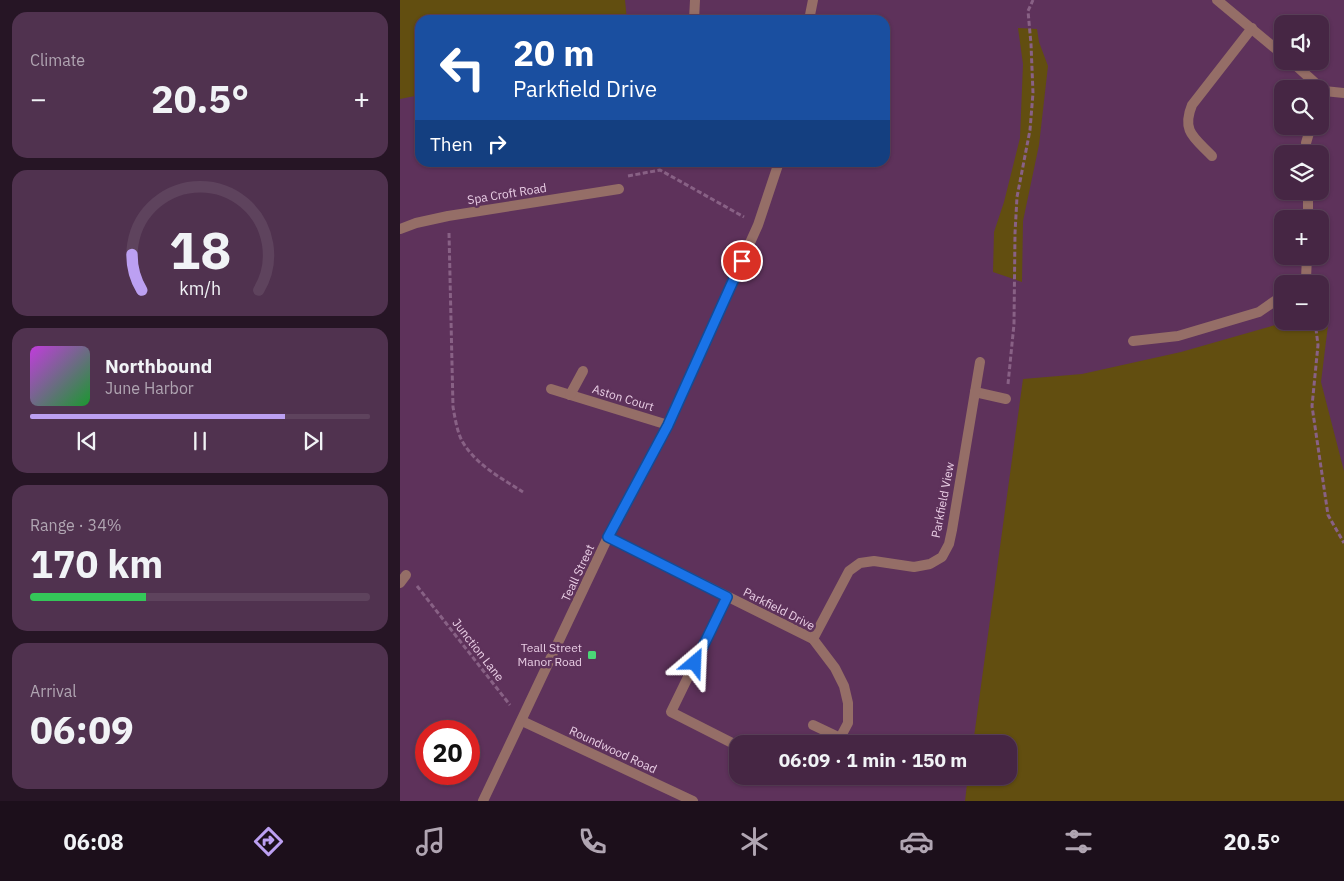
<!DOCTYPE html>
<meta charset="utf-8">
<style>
body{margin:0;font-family:"IBM Plex Sans",sans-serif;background:#50324f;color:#f1f3f6;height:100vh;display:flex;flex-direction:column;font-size:19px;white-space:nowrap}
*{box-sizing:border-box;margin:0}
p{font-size:16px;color:#b0a5b2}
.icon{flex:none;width:28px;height:28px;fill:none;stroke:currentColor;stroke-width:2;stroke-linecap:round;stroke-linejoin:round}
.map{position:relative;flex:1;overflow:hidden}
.sheet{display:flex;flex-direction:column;gap:12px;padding:12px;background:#261525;width:400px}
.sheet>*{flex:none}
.hud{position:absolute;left:15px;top:15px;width:475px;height:152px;border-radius:15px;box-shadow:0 1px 4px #0004,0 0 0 1px #5e435d;background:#1a4fa0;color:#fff;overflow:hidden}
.buttons{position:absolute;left:874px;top:15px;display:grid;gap:10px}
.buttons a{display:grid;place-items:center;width:55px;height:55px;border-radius:10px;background:#462644;box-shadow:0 1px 4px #0004,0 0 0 1px #5e435d;font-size:25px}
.speed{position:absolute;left:15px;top:720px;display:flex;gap:10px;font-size:25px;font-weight:700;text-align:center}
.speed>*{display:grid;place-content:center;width:65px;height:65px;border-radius:50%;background:#462644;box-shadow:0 1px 4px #0004,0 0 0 1px #5e435d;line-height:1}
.speed .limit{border:8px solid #d22;background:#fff;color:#111}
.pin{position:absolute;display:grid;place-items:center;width:42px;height:42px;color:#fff;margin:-21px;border:2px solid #fff;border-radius:50%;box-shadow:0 1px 5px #0007}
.me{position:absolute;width:55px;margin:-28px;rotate:26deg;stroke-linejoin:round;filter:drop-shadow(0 0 4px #0008)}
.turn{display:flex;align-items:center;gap:18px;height:105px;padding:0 15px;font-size:22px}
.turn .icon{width:65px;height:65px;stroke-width:2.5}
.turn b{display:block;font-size:35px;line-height:42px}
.then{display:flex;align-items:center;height:48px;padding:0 15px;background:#0003;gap:10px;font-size:19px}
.big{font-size:38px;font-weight:700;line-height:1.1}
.sheet .widget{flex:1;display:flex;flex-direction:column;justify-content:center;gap:8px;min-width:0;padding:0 18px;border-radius:15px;background:#50324f}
.sheet .dial{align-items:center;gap:0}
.dial svg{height:130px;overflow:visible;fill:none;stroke:#5e435d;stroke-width:7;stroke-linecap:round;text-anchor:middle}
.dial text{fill:#f1f3f6;stroke:none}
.song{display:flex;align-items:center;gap:15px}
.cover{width:60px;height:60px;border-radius:8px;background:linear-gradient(135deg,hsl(290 70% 55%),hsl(130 70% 35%))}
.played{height:5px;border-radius:2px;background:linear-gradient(90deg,#bca0f2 75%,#5e435d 75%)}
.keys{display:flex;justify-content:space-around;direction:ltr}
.heat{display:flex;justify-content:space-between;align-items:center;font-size:28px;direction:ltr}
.charge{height:8px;border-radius:4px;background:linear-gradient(90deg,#34c759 34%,#5e435d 0)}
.trip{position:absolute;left:329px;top:735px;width:288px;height:50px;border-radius:15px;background:#462644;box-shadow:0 1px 4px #0004,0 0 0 1px #5e435d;font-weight:700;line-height:50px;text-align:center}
.menu{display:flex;height:80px;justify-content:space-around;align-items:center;background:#1c0f1b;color:#b0a5b2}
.menu .icon{width:35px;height:35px}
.menu .on{color:#bca0f2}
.menu b{font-size:22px;color:#f1f3f6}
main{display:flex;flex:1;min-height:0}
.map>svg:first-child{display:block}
.green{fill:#624e10}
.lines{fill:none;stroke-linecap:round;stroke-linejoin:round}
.path{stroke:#886185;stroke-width:3;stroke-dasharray:5 2.5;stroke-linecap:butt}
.service{stroke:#956e67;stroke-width:10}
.minor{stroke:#956e67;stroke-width:10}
.tertiary{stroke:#956e67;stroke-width:10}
.route-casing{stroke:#114b97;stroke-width:12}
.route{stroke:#1a73e8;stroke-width:9}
.poi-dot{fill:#4bd677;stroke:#5e325b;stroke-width:2}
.labels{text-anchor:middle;stroke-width:5;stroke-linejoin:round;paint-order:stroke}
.street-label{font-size:12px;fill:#e9cee5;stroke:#5e325b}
.poi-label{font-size:12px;fill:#e9cee5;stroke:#5e325b;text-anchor:end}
</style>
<main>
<section class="sheet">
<div class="widget"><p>Climate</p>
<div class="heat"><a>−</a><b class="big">20.5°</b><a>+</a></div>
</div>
<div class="widget dial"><svg viewBox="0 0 100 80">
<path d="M14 69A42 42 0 1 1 86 69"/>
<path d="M14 69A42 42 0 0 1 8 47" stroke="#bca0f2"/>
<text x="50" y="56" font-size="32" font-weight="700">18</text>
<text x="50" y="72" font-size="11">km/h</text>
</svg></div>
<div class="widget">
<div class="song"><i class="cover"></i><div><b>Northbound</b><p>June Harbor</p></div></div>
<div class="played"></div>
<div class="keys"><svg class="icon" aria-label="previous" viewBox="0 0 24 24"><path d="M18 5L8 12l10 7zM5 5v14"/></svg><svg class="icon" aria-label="pause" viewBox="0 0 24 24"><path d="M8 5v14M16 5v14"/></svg><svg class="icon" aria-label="next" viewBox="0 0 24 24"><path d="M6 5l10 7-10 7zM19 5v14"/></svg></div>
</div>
<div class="widget"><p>Range · 34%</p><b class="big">170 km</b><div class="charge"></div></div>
<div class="widget"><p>Arrival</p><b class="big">06:09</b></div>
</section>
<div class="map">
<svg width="944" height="801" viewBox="0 0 944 801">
<rect width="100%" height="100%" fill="#5e325b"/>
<g class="green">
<polygon points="0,0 225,0 227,20 20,20 20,95 0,99"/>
<polygon points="618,28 637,29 639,42 648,66 639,145 623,221 622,282 593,272 594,232 604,202 620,138 623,64"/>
<polygon points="930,309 921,382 944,471 944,801 565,801 568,776 608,776 608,744 573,744 623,379 682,374 781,352 889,321 920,321 920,312"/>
</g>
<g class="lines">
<g class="path">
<polyline points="228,176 260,170 344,217"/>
<path d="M49,233L53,407C55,418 57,431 62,441C76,465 101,478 123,492"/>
<polyline points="915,321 918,345 912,406 928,515 944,543"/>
<polyline points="608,384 614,324 615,233 617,197 630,130 633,93 631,44 628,11 633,0"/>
<polyline points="17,586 110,705"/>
</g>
<g class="service">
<polyline points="294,20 295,0"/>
<polyline points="733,341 778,336 859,312 882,296"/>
<polyline points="327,597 271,712 338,746"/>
</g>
<g class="minor">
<polyline points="817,0 882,54"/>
<polyline points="891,61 924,91 944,93"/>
<polyline points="907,154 906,143 911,126"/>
<path d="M812,156C795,138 781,132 792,105L852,28"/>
<polyline points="908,219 908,191"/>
<polyline points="0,229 16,223 48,216 219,189"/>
<polyline points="907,256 906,279 908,284"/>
<polyline points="151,389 268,425"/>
<polyline points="575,392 606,399"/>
<polyline points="170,395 183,371"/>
<polyline points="208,537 413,639 435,668 444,686 448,703 448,723 440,738"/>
<polyline points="0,583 6,575"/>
<polyline points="413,639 449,571 460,563 474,561 514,567 530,564 542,557 549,544 552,530 580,362"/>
<polyline points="122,721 293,801"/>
<polyline points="413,725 453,744"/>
</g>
<g class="tertiary">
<polyline points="409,20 413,0"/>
<polyline points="83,801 208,537 268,425 358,225 379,162"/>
</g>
</g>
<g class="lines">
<defs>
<polyline id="route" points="295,663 327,597 208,537 268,425 342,261"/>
</defs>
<use href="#route" class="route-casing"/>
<use href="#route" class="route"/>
</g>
<rect class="poi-dot" x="187" y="650" width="10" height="10" rx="2.5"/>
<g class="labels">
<g class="street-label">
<text transform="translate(107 194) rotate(-9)" y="4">Spa Croft Road</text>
<text transform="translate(223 398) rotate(17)" y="4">Aston Court</text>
<text transform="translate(543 500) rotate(-79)" y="4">Parkfield View</text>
<text transform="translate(178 573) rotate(-65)" y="4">Teall Street</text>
<text transform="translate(379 609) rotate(27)" y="4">Parkfield Drive</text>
<text transform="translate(78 650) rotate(52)" y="4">Junction Lane</text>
<text transform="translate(213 750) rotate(25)" y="4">Roundwood Road</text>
</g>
<g class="poi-label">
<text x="182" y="652">Teall Street<tspan x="182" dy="14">Manor Road</tspan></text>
</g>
</g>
</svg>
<div class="buttons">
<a><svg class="icon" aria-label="sound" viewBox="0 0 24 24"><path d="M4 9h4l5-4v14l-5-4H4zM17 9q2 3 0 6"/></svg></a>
<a><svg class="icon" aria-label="search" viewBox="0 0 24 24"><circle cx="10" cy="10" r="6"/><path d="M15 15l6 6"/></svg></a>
<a><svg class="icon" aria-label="layers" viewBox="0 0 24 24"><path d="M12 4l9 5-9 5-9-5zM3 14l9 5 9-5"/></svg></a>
<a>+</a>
<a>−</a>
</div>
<div class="speed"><div class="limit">20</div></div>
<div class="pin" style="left:342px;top:261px;background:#d93025"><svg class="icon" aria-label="arrive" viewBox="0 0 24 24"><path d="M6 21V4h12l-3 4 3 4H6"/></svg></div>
<svg class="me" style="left:295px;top:663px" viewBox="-20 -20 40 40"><path d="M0-17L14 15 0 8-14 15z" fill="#1a73e8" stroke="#fff" stroke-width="4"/></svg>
<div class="trip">06:09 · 1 min · 150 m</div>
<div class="hud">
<div class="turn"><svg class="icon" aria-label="left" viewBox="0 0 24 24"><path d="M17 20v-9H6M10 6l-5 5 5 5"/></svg><div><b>20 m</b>Parkfield Drive</div></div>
<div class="then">Then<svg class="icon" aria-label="right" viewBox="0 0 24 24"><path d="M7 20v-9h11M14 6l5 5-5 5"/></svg></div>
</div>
</div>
</main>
<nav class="menu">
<b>06:08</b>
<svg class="icon on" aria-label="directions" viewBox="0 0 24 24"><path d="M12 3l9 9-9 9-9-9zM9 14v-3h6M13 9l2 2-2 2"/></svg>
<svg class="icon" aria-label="music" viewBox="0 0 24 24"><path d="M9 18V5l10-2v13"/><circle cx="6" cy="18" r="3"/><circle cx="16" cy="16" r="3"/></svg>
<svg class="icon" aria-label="phone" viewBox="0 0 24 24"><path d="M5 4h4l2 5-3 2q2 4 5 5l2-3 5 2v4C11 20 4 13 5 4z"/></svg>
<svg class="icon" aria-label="climate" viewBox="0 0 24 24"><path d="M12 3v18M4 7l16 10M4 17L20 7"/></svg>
<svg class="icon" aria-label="car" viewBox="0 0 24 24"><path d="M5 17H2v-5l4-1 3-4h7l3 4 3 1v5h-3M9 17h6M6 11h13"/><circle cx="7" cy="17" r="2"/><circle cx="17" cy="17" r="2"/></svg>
<svg class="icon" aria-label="filters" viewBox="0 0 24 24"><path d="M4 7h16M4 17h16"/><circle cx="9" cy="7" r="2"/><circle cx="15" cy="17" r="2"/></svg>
<b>20.5°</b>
</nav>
